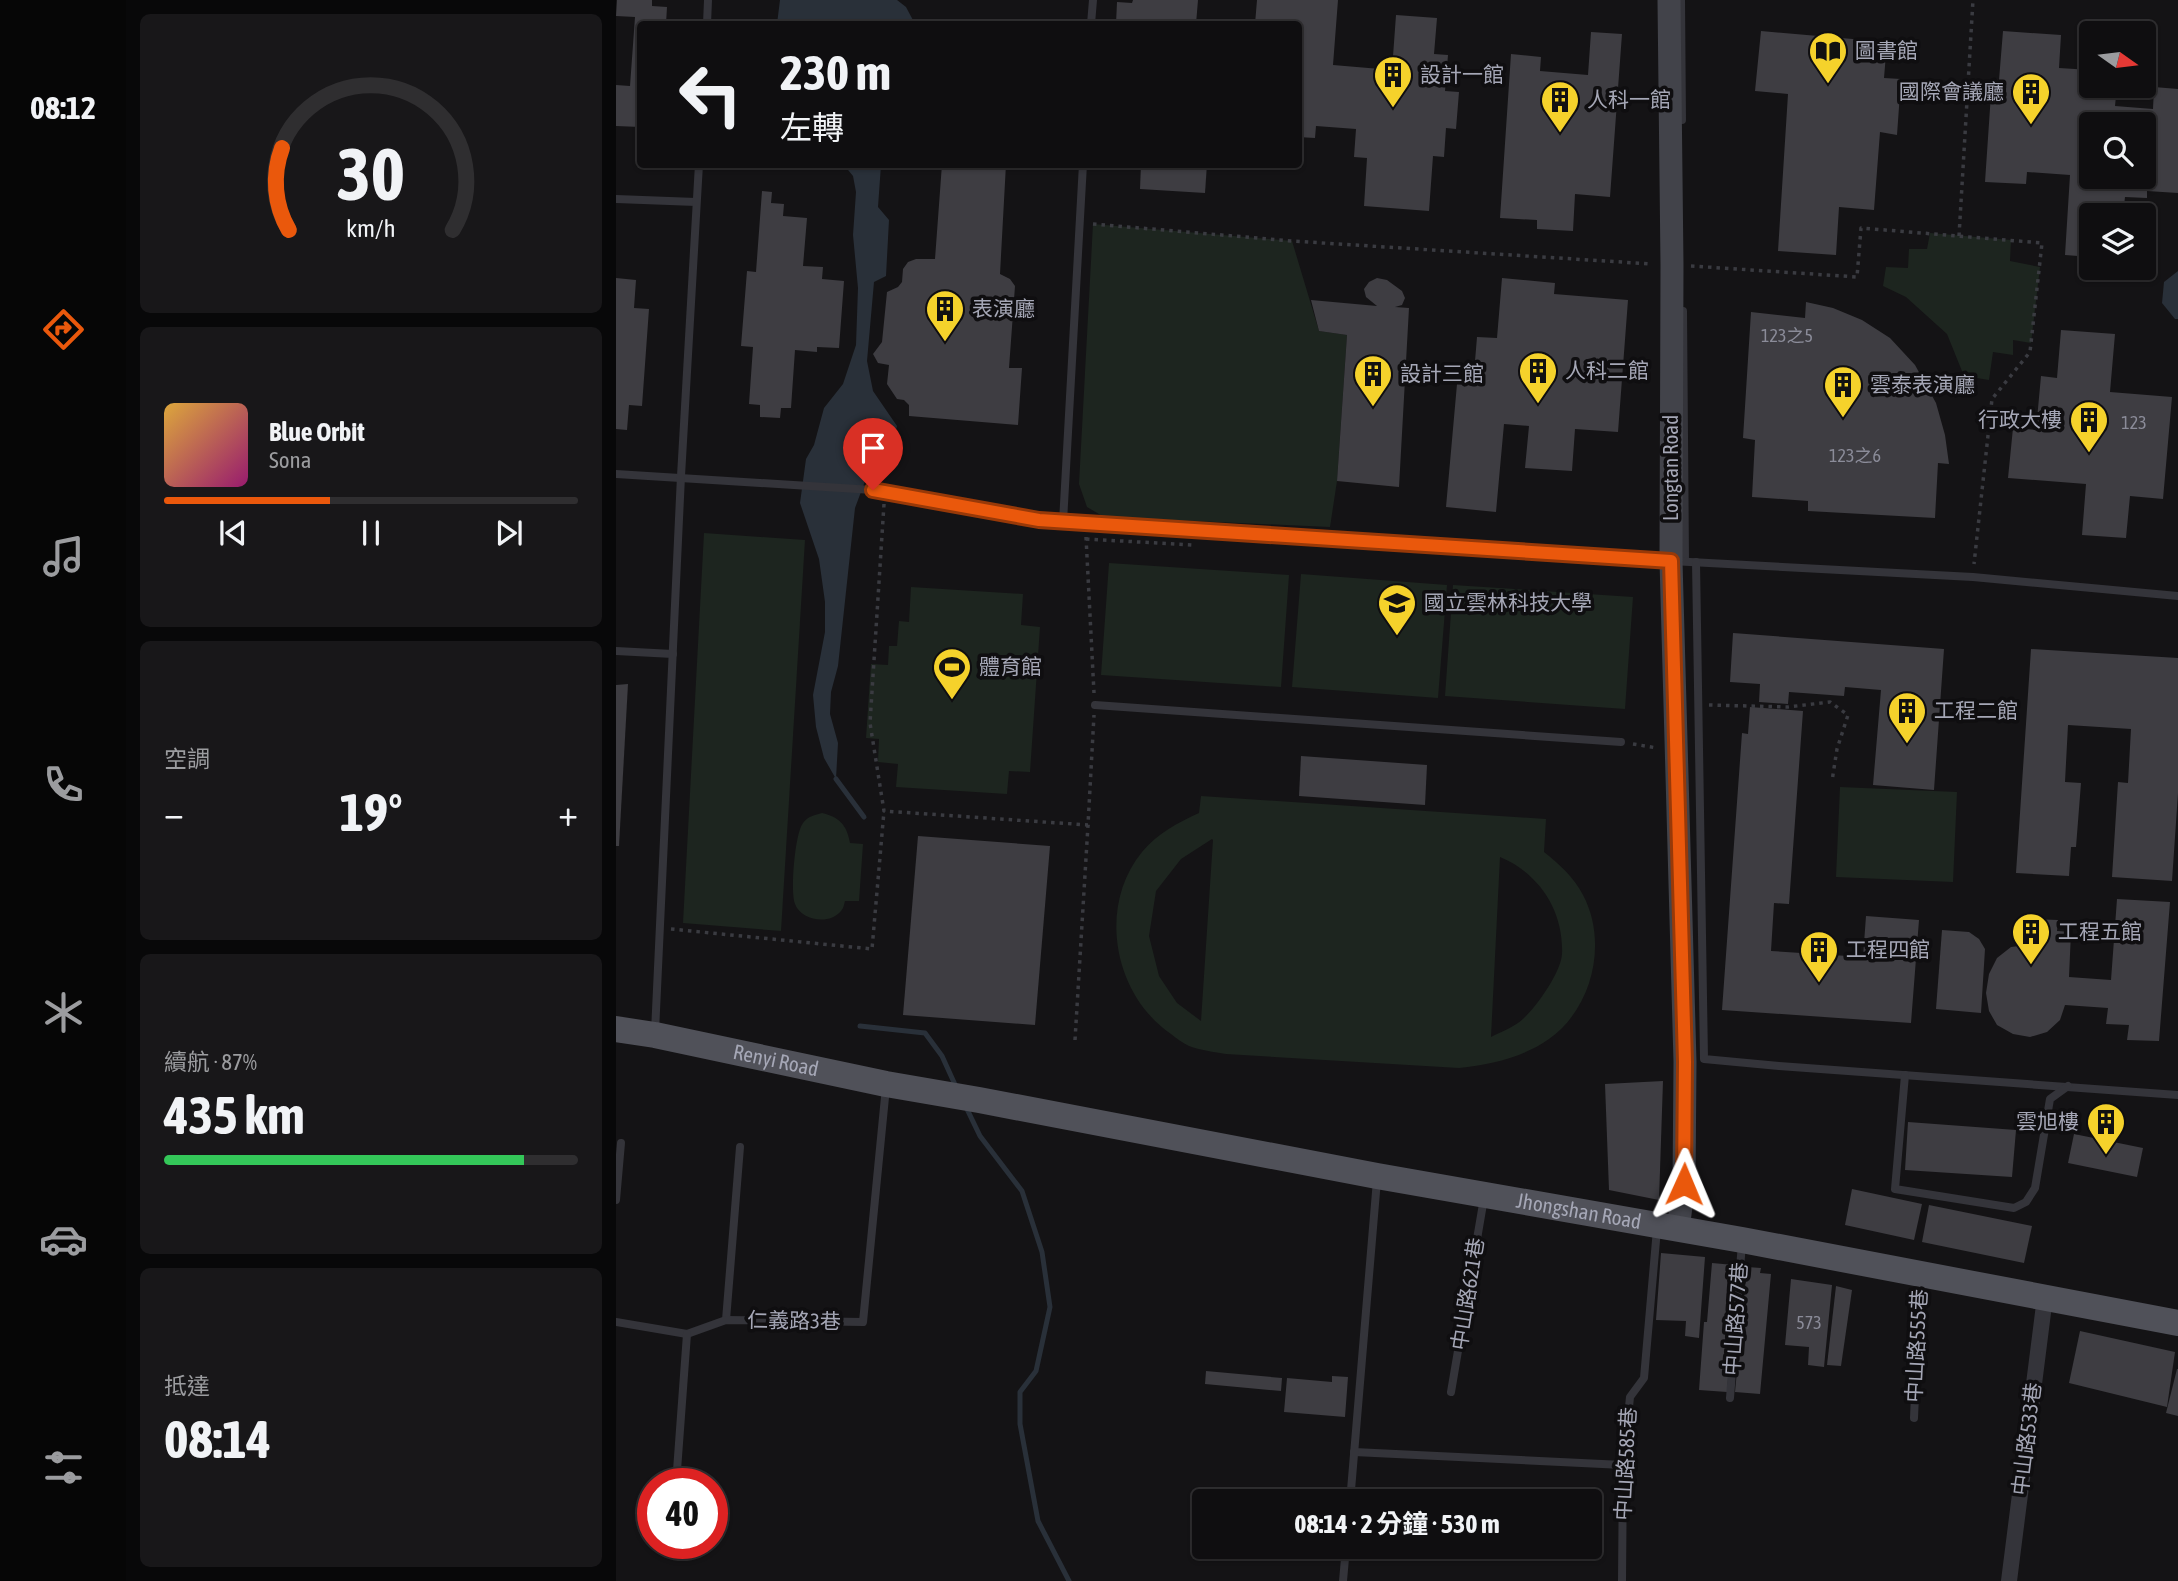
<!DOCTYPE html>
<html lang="zh-TW">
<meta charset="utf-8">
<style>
body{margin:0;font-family:"Asap Condensed","Noto Sans TC",sans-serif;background:#181719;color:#f1f3f6;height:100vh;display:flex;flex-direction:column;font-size:26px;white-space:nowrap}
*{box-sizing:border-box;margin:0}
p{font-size:23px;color:#9b9c9f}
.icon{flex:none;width:38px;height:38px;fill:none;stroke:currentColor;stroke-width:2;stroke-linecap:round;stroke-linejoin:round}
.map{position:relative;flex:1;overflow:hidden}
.side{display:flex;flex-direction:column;gap:14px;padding:14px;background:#080809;width:490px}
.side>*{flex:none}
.guide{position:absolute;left:21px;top:21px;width:665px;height:147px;border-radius:7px;box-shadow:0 2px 5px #0004,0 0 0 2px #2f2e30;background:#0f0e10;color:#f1f3f6;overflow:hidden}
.needle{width:46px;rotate:104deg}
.buttons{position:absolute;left:1463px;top:21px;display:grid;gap:14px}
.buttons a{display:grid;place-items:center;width:77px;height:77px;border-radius:7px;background:#0f0e10;box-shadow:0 2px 5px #0004,0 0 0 2px #2f2e30;font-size:35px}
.speed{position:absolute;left:21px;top:1468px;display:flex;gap:14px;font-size:35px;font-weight:700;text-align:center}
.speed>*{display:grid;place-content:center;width:91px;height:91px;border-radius:50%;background:#0f0e10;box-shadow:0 2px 5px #0004,0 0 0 2px #2f2e30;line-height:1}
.speed .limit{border:10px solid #d22;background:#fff;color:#111}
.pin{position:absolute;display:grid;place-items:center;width:60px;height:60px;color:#fff;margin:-72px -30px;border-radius:50% 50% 50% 0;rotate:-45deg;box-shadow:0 0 7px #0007}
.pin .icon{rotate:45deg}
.me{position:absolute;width:77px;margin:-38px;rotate:1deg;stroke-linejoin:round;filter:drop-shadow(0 0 5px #0008)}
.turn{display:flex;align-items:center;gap:24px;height:147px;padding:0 28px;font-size:32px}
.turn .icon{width:91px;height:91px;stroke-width:2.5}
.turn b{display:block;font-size:49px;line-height:60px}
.big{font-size:52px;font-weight:700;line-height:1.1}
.side .tile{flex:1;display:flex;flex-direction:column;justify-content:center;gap:10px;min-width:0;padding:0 24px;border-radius:10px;background:#181719}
.side .dial{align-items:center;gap:0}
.dial svg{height:182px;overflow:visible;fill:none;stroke:#2f2e30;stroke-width:7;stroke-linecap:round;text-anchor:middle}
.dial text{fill:#f1f3f6;stroke:none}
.song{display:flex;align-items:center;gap:21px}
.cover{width:84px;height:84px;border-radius:10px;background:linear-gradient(135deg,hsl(40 70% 55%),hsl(320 70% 35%))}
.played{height:7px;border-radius:4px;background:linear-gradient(90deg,#ea580c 40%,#2f2e30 40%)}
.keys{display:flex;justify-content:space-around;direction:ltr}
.heat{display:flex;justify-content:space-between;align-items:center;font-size:38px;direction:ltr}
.charge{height:10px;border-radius:5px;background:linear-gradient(90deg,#34c759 87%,#2f2e30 0)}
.trip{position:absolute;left:576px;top:1489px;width:410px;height:70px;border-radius:7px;background:#0f0e10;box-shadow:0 2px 5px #0004,0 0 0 2px #2f2e30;font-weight:700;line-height:70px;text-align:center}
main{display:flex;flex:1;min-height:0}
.tab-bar{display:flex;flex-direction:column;width:126px;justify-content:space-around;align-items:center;background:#060606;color:#9b9c9f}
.tab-bar .icon{width:49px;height:49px}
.tab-bar .on{color:#ea580c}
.tab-bar b{font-size:32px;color:#f1f3f6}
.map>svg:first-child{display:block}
.green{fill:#1d251f;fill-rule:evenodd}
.water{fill:#293039}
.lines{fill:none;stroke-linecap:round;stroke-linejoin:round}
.stream{stroke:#293039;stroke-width:5}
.building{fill:#3e3d42;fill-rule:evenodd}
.path{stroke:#3a3b41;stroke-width:3.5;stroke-dasharray:3.5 5;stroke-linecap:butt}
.lane{stroke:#34343a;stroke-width:8}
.street{stroke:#34343a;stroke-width:16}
.secondary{stroke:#42434a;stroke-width:23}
.primary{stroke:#505159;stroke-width:26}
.route-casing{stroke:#983908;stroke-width:18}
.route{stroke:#ea580c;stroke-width:12}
.labels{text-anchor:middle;stroke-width:7;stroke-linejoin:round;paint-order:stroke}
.number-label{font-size:18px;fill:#8b8c99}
.poi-label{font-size:21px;fill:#a5a7b6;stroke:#0f0e10;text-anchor:start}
.street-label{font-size:21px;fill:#a5a7b6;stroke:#0f0e10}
</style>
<main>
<nav class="tab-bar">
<b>08:12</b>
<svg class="icon on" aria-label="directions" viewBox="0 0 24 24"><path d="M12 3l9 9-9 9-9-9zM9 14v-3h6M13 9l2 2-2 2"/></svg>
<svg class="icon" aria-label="music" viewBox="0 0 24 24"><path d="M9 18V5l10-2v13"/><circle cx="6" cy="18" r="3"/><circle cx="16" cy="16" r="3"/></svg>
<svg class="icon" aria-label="phone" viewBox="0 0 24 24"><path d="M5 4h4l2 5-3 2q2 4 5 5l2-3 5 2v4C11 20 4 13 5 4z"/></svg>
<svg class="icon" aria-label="climate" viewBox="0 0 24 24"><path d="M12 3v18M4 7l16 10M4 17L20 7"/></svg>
<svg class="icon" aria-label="car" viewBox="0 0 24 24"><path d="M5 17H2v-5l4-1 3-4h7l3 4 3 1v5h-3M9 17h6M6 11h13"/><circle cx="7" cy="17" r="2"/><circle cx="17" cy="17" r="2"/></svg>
<svg class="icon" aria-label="filters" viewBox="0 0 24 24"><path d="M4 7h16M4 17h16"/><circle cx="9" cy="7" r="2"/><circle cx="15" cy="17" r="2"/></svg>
</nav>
<section class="side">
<div class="tile dial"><svg viewBox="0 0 100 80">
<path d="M14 69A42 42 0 1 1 86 69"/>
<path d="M14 69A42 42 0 0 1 11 33" stroke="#ea580c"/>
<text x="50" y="56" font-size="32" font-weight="700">30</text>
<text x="50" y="72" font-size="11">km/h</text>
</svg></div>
<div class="tile">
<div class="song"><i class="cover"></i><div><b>Blue Orbit</b><p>Sona</p></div></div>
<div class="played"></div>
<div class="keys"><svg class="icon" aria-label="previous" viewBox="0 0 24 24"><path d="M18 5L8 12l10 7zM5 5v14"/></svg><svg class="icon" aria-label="pause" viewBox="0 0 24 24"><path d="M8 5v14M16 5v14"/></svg><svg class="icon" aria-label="next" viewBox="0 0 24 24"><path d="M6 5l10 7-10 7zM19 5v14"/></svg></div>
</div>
<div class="tile"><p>空調</p>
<div class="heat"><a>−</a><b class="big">19°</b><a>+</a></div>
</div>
<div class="tile"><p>續航 · 87%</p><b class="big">435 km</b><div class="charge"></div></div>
<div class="tile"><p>抵達</p><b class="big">08:14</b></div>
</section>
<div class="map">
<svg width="1562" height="1581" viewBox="0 0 1562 1581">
<rect width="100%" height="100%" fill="#141315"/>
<g class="green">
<polygon points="477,224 676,241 703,331 731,335 721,481 714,527 488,517 471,507 463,484"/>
<polygon points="1314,233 1395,240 1394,261 1424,267 1415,343 1397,340 1397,355 1377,352 1373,380 1348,376 1331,334 1290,297 1267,286 1270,267 1292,268 1293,249 1311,249"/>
<polygon points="88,533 189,540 165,931 67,923"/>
<polygon points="493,563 673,575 665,687 485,675"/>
<polygon points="685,574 831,585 822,698 676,687"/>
<polygon points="837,585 1017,597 1009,709 829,696"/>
<polygon points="295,587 407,594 405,625 424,627 414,772 393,771 391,794 280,787 282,764 262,762 263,739 250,738 255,664 272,665 273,646 281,646 283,621 293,622"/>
<polygon points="1224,787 1341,792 1337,882 1220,877"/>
<path d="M585,796L930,819L928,852C943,864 958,877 967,895C992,942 977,1008 933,1039C906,1058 875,1064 843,1068L610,1054C598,1052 584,1050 573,1046C567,1043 560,1038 555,1034C498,995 481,907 526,852C542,833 561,823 583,813ZM596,839L597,840L585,1021L561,1003L543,976L533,936L540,891L565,859ZM884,857C923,873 948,911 946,954C945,972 921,1006 908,1018C900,1026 885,1032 875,1037Z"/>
<path d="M206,813C223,817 231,825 234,843L247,844L243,901H229C228,904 228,908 225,911C213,926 185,920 179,904C174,891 179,833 187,823C192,816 199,815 206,813Z"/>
</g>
<g class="water">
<polygon points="164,0 281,0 290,7 299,24 161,24"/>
<polygon points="228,165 265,165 262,207 273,220 270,276 258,282 251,361 257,391 281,426 277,444 255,465 239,508 222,666 215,692 214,714 222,743 220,779 208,758 200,727 197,695 209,632 209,602 203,559 184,503 190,459 198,445 208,408 227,384 240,345 242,288 237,235 240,192 237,176"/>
<polygon points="1562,271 1562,319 1559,319 1546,303 1548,282"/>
</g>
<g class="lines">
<g class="stream">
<polyline points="220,779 248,817"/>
<polyline points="244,1026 309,1033 326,1056 341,1089"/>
<polyline points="350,1107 364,1136 406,1191 426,1252 434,1307 420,1371 404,1392 404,1424 422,1521 453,1581"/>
</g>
</g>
<g class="building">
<polygon points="1,0 36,0 36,6 51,7 50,24 24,24 24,127 0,126 0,85 14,86 19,17 0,16"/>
<polygon points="517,0 582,0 580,24 500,24 501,2 516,3"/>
<polygon points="641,0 722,0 717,65 776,70 780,15 821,18 818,54 832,55 829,91 843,92 840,129 830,128 828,157 817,156 813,211 748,206 751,158 738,157 740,129 700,126 699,138 682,137 682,24 639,24"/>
<polygon points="1145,31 1271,42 1268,78 1285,79 1281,135 1264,132 1258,210 1223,207 1220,255 1162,251 1172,94 1139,91"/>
<path d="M1387,31L1445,35L1443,68L1475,70V86H1501L1499,106L1537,109L1538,87L1562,89V193L1531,191V198L1509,197L1507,215H1475V257L1449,255L1454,175L1411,172L1410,184L1369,182L1376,79L1383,80ZM1475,124H1528V177H1475Z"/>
<polygon points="975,32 1006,34 994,197 959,194 957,231 921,229 921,220 884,218 895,54 925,57 924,71 972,75"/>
<polygon points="326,164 390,164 384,274 394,279 399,286 393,368 406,368 402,425 293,416 293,405 288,400 281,399 271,384 273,365 262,363 257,354 266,342 271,292 282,287 286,282 287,269 292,262 300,259 319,259"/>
<polygon points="525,164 591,164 589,193 524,189"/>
<polygon points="146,191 156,192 155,203 168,204 167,216 191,218 187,266 207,267 206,279 228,281 223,348 201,347 201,352 179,350 175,408 165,408 164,418 144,417 144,405 133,404 137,347 125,346 131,271 140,272"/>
<polygon points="0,278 20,280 18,308 33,309 26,406 13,405 11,430 0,429"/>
<polygon points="761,278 771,280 786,291 789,298 786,305 779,307 793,308 783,487 721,481 731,335 703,331 695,300 761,306 750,297 748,289 753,282"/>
<polygon points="886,278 939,283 938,294 1012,300 1002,432 959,429 956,471 909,468 913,426 888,424 880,512 830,507 841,384 857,385 861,337 881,338"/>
<polygon points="1190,302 1217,308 1246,320 1274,338 1299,365 1320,403 1329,435 1333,464 1322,463 1319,518 1192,511 1192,501 1136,497 1139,440 1127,438 1135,312 1189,318"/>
<polygon points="1445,330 1499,334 1494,392 1556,397 1547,499 1514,496 1510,538 1466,535 1470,484 1392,478 1397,428 1420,430 1425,376 1441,378"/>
<polygon points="1117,633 1328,649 1318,790 1257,785 1265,690 1229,687 1228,696 1173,692 1172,704 1143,702 1144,684 1114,682"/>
<polygon points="1415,649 1562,658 1562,793 1556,881 1496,877 1502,782 1512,783 1515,729 1452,725 1449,782 1465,783 1460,847 1455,847 1453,876 1400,873"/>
<polygon points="12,684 3,846 0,846 0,685"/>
<polygon points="1134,707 1187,711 1173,904 1158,903 1155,951 1247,957 1250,916 1303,920 1295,1023 1106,1010 1126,733 1132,734"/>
<polygon points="685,756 811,765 809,805 683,796"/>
<polygon points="302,836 434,846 419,1025 287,1015"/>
<polygon points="1501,899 1554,902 1543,1041 1511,1040 1513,1025 1490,1024 1492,1008 1449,1005 1444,1020 1431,1032 1414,1037 1397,1034 1381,1025 1373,1011 1370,993 1373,974 1381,958 1395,947 1411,945 1413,919 1442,920 1441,931 1455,932 1453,977 1495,980"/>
<polygon points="1326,930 1353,932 1363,939 1369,949 1365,1013 1320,1009"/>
<polygon points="1047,1081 1043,1200 993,1190 989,1084"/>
<polygon points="1292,1122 1400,1130 1396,1177 1289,1170"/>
<polygon points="1458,1134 1527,1148 1521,1177 1452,1163"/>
<polygon points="1236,1189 1306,1204 1298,1240 1229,1225"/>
<polygon points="1313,1205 1416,1226 1408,1263 1306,1242"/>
<polygon points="1045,1253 1089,1257 1083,1338 1069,1336 1070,1321 1040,1320"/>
<polygon points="1096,1263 1118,1265 1115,1304 1118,1305 1111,1392 1083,1390 1088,1322 1091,1322"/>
<polygon points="1131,1267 1145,1268 1144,1273 1155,1274 1144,1394 1119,1392"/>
<polygon points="1175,1279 1216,1285 1208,1367 1192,1365 1193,1347 1169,1345"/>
<polygon points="1220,1286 1236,1290 1225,1366 1211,1365"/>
<polygon points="1464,1331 1559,1352 1551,1407 1453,1383"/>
<polygon points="1561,1369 1562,1369 1562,1416 1550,1413"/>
<polygon points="590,1371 666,1378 665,1391 589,1384"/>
<polygon points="716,1376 732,1377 729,1417 668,1412 671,1378 716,1382"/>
</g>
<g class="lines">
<g class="path">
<polyline points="477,224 676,241 1036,264"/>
<polyline points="1343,236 1357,0"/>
<polyline points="1075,266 1241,277 1245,228 1426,243 1414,352 1376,399 1358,564"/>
<polyline points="268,504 254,723 268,811 472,825 478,715"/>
<polyline points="470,537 478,693"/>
<polyline points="470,539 576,545"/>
<polyline points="1093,705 1172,707 1214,702 1232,715 1221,749 1216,781"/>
<polyline points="1017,744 1041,748"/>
<polyline points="55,929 256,949 268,811"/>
<polyline points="459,1040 472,825"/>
</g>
<g class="lane">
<polyline points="1065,0 1066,120"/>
<polyline points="91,24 92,0"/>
<polyline points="475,24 477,0"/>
<polyline points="0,199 80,202"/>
<polyline points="1067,311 1069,561"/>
<polyline points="0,474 257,490 423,520 471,524 1055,561 1357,577 1562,596"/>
<polyline points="447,522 467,164"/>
<polyline points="1080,562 1088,1059 1163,1066 1562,1095"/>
<polyline points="0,651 57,654"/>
<polyline points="479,705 1005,742"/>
<polyline points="39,1032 65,476 83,164"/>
<polyline points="1289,1075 1279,1189 1398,1208 1410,1202 1419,1188 1434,1099 1452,1086"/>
<polyline points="0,1200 5,1143"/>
<polyline points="110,1320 124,1147"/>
<polyline points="0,1322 71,1334 110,1320 247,1322 270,1087"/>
<polyline points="835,1392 868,1198"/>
<polyline points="1114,1398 1126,1243"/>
<polyline points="1298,1418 1304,1277"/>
<polyline points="738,1452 1007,1465"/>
<polyline points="60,1484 71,1334"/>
<polyline points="734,1502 761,1180"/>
<polyline points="727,1581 730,1547"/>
<polyline points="1006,1581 1007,1465 1014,1397 1028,1378 1041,1229"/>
</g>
<polyline class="street" points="1393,1581 1429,1297"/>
<polyline class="secondary" points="1053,0 1056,265 1055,561 1069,1062 1068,1184 1062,1229"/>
<path class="primary" id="s1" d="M0,1029L39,1035L270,1084L363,1100L761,1176L1126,1240L1562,1323"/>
</g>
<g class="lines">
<defs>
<polyline id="route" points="257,490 423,520 1055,561 1069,1062 1068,1184"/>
</defs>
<use href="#route" class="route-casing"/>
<use href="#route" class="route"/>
</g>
<defs>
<symbol id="library-pin" viewBox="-11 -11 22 30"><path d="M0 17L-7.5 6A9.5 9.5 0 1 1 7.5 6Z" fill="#f5d22b" stroke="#0f0e10"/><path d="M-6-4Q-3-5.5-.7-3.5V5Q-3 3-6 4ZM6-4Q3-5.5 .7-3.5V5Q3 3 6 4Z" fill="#111"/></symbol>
<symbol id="building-pin" viewBox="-11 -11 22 30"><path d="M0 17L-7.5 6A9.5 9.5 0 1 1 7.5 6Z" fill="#f5d22b" stroke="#0f0e10"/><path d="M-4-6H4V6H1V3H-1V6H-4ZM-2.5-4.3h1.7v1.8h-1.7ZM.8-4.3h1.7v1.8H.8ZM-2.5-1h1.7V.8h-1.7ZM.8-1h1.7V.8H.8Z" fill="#111"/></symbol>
<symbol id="university-pin" viewBox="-11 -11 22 30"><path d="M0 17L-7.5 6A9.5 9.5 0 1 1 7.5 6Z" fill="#f5d22b" stroke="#0f0e10"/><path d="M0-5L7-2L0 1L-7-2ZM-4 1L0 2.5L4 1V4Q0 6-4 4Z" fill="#111"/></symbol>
<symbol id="stadium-pin" viewBox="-11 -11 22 30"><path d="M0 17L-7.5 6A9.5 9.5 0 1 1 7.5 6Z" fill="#f5d22b" stroke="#0f0e10"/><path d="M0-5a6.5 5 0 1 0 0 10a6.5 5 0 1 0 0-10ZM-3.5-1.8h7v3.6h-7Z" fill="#111"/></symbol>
</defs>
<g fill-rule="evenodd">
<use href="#library-pin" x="1190" y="29" width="44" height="60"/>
<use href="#building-pin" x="755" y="53" width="44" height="60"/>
<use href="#building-pin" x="1393" y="70" width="44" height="60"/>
<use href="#building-pin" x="922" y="78" width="44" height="60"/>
<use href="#building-pin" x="307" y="287" width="44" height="60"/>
<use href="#building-pin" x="900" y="349" width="44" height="60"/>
<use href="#building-pin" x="735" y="352" width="44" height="60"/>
<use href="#building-pin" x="1205" y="363" width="44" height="60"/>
<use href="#building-pin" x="1451" y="398" width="44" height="60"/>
<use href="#university-pin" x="759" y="581" width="44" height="60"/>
<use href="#stadium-pin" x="314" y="645" width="44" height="60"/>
<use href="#building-pin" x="1269" y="689" width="44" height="60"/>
<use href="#building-pin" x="1393" y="910" width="44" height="60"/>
<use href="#building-pin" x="1181" y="928" width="44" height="60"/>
<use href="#building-pin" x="1468" y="1100" width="44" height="60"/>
</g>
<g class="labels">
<g class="number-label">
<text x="1171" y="342">123之5</text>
<text x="1518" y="429">123</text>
<text x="1239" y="462">123之6</text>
<text x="1193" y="1329">573</text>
</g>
<g class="poi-label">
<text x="1239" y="58">圖書館</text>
<text x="804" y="82">設計一館</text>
<text x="1388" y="99" text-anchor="end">國際會議廳</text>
<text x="971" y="107">人科一館</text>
<text x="356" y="316">表演廳</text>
<text x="949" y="378">人科二館</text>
<text x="784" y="381">設計三館</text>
<text x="1254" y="392">雲泰表演廳</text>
<text x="1446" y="427" text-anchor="end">行政大樓</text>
<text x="808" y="610">國立雲林科技大學</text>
<text x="363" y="674">體育館</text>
<text x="1318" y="718">工程二館</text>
<text x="1442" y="939">工程五館</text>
<text x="1230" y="957">工程四館</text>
<text x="1463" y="1129" text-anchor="end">雲旭樓</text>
</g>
<g class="street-label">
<text transform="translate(1055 468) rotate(-90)" y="7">Longtan Road</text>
<text dy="7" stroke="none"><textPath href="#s1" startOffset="163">Renyi Road</textPath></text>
<text dy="7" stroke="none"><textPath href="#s1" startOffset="980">Jhongshan Road</textPath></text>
<text transform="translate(852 1294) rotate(-81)" y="7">中山路621巷</text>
<text transform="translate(1120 1319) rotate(-86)" y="7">中山路577巷</text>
<text transform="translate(178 1321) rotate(1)" y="7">仁義路3巷</text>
<text transform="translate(1301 1346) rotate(-87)" y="7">中山路555巷</text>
<text transform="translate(1411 1439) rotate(-83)" y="7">中山路533巷</text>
<text transform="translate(1010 1464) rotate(-87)" y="7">中山路585巷</text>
</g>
</g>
</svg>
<div class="buttons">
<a><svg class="needle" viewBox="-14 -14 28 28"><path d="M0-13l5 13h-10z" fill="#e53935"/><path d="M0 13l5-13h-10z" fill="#9b9c9f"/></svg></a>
<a><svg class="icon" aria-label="search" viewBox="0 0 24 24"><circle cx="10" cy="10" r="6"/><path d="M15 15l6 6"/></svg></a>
<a><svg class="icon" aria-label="layers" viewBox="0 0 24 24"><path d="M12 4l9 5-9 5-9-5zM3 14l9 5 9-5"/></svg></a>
</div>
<div class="speed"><div class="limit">40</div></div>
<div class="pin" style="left:257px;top:490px;background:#d93025"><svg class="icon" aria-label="arrive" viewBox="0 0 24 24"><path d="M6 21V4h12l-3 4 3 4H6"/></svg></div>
<svg class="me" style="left:1068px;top:1184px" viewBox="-20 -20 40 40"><path d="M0-17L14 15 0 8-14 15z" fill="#ea580c" stroke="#fff" stroke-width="4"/></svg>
<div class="trip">08:14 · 2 分鐘 · 530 m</div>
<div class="guide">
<div class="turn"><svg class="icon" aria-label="left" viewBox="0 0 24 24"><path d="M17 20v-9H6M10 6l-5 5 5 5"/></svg><div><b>230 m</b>左轉</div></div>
</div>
</div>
</main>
